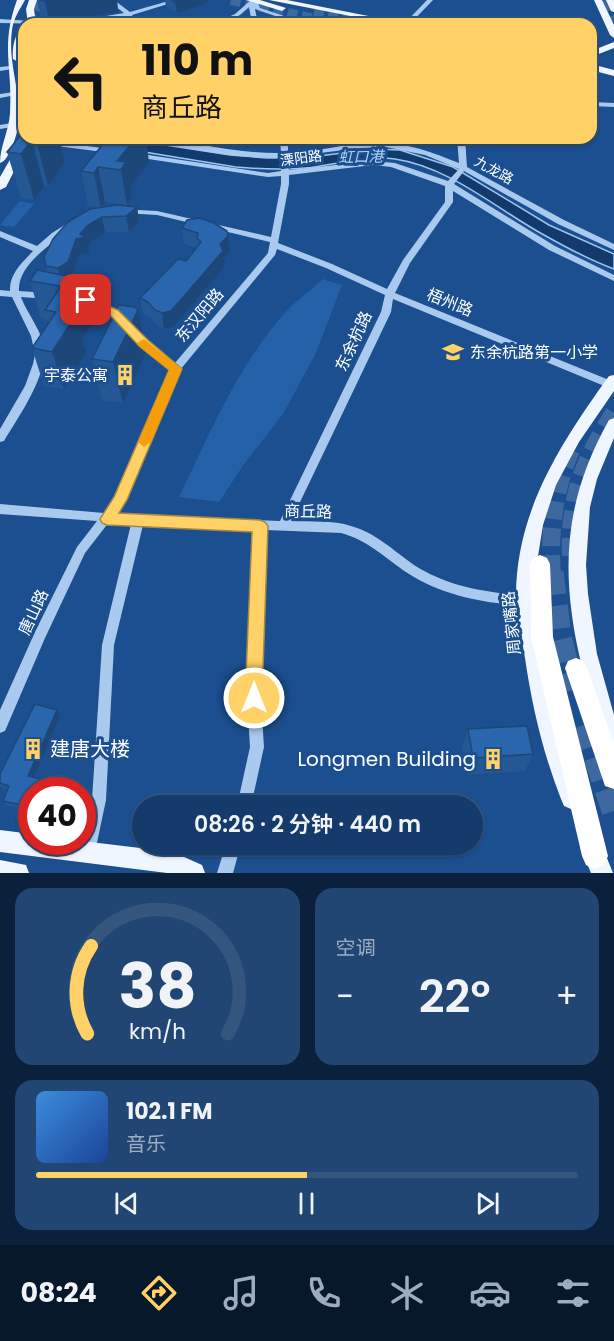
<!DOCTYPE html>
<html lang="zh">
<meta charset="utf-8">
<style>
body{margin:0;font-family:Poppins,"Noto Sans SC",sans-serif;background:#214673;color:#f1f3f6;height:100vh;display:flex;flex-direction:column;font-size:22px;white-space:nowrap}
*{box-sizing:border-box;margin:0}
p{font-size:20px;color:#9dadc1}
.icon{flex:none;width:33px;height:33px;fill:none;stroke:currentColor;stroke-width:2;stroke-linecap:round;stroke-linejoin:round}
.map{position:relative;height:873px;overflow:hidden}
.sheet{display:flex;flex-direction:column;gap:15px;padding:15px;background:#0b203b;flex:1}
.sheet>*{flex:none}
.guide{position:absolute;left:18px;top:18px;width:579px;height:126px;border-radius:18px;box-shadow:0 2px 4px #0004,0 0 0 2px #33557e;background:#ffd166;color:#111;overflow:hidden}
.speed{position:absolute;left:18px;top:777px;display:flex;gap:12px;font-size:30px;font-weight:700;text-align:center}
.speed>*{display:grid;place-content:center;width:78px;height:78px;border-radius:50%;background:#143b6b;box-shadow:0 2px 4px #0004,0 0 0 2px #33557e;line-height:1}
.speed .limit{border:9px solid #d22;background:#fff;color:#111}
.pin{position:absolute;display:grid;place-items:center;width:51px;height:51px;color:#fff;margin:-26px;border-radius:12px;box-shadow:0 3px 9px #0006}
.me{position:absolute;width:66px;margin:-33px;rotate:0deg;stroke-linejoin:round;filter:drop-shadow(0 0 4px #0008)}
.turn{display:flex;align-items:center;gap:21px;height:126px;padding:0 24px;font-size:27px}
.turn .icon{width:78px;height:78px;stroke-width:2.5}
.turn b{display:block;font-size:42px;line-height:51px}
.big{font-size:45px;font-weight:600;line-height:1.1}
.sheet .card{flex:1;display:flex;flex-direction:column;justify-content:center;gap:9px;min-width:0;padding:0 21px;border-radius:18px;background:#214673}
.sheet .dial{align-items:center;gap:0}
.dial svg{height:156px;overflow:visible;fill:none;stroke:#33557e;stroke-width:7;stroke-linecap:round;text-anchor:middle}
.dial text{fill:#f1f3f6;stroke:none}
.song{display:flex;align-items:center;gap:18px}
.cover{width:72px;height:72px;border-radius:9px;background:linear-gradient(135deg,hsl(210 70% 55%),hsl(220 70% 35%))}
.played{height:6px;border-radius:3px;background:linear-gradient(90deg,#ffd166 50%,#33557e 50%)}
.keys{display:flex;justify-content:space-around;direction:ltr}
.heat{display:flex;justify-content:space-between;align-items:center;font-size:33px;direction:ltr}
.sheet .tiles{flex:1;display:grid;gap:15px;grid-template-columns:1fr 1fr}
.card:last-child{grid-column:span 2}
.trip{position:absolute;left:132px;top:795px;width:351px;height:60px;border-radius:30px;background:#143b6b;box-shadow:0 2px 4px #0004,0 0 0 2px #33557e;font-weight:600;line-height:60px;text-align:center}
.menu{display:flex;height:96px;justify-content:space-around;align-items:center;background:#08182b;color:#9dadc1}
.menu .icon{width:42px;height:42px}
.menu .on{color:#ffd166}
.menu b{font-size:27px;color:#f1f3f6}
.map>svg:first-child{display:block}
.green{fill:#2461a8}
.water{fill:#123a6d;stroke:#9cc4f0;stroke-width:1.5}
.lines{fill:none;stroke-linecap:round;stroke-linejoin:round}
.major-tunnel{stroke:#3d69a0;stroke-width:10;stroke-dasharray:10 4.5;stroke-linecap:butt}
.highway-tunnel-far2{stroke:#3d69a0;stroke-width:11;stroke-dasharray:11 6;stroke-linecap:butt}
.highway-tunnel-far1{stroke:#3d69a0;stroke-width:18;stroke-dasharray:18 9;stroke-linecap:butt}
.highway-tunnel{stroke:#3d69a0;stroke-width:23;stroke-dasharray:23 11;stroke-linecap:butt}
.minor{fill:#a9c9ee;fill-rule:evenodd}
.major{fill:#f0f6ff;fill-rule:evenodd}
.highway{fill:#fff;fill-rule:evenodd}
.wall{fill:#245895}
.shaded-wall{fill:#1d4779}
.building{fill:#2a66ad;stroke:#1d4779;stroke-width:1.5}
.route{fill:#ffd166;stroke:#a68842;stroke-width:1.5}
.slow{fill:#f59e0b}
.labels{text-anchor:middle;stroke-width:6;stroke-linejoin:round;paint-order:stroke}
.far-street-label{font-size:14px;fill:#fff;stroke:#1b4f8f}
.far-water-label{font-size:15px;font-style:italic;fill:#b5d3f5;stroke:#1b4f8f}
.street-label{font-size:16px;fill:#fff;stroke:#1b4f8f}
.poi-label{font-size:16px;fill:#fff;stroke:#1b4f8f;text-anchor:start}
.near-poi-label{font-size:20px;fill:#fff;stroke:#1b4f8f;text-anchor:start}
</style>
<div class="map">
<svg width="614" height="873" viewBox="0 0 614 873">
<rect width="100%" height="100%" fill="#1b4f8f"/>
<g class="green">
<polygon points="20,201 34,204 14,227 0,225"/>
<path d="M323,279L342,285L315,355L283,414L244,464L219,502L179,497C209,435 236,369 282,316C294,302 310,291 323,279Z"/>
</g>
<path class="water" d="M46,138H120L230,155L267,158H304L373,149L400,150L453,167L549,225L614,254V269C590,260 567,248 544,235C498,210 450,167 395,159C365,155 335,165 305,168C282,170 259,169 236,167L77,141Z"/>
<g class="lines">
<g class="major-tunnel">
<polyline points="231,0 323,21"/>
<polyline points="314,12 349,19"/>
<polyline points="31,24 42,0"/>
</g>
<polyline class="highway-tunnel-far2" points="606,0 614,20"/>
<g class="highway-tunnel-far1">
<path d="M571,556C569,497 583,462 614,413"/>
<path d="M552,573C549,531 554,489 571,450"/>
</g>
<g class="highway-tunnel">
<polyline points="552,572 560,636 573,690"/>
<polyline points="584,725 614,813"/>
</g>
<g class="minor">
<polygon points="107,0 114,0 130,12 172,0 181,0 132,15 137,24 131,24 126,16 74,24 59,24 124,13"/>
<path d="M251,0H257L260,8L284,16L281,18L255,9L258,24H252L249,7C239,17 228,24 213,24L235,14Z"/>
<polygon points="427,0 433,0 410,24 404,24"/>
<polygon points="0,19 46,22 49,24 0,23"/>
<polygon points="10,66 13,68 12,69 0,71 0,67"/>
<polygon points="14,92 17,94 16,95 0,98 0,94"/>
<polygon points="591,102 614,103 614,107 591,106"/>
<polygon points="24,121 24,125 0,129 0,125"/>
<path d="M134,138C183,138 231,154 281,153L280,138H288V153C317,152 344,144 372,142C402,141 432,152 459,163L457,138H465L467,167L564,220L614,244V250L558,224L464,171L454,184L555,246L614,275V281L549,250L453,191V202L410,263L395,293L614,382V390L393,299L391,312L291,521C311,522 333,520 351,526C376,533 394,551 414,565C448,587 486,592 525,596L529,597L531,601L529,605L525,606C484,603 444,596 409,574C386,559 368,540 341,533L266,530L260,685L264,747L251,806H237L250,747L246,685L254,529L143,525L114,645L106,800L95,852L93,857L88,859L83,857L81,852L92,800L102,645L131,524L109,522L85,553L45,638L5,731L0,733V710L35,632L77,547L97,521L0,514V504L104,513L115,498L171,370L132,336L130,334L132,332H138L175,363L268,253L270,242L157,215L123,213L119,211L120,209L157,211L271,237L281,184V176L268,177L135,157L131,155L135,153L268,173L281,171V158C233,159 185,147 138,140ZM386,147L425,155L459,169L448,181L395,163L373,161L289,170L288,157L360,148ZM373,165L391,167L445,186V202L403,260L387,289L332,264L278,243L289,184V175ZM277,249L326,268L385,295L381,312L280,521L116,514L126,500L180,370L275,255Z"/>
<polygon points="46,141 111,149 115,151 111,153 49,145 46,145"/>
<path d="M68,223H71L75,225C57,241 17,263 19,291L48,293L53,296L48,299L21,297C27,313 39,327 43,343C51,372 18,417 4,441L0,442V429L25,386L33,364L35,354L31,336L12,297L0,296V290L10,291C9,274 22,263 33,251L0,237V231L37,246L52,233Z"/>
<path d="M78,295C97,300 116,306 129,322L124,325L121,324L100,309L75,300L73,298L75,296Z"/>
<polygon points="226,844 241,844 233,873 217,873"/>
</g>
<g class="major">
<path d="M17,0H25C20,9 13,19 12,30C6,71 31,109 11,149C8,155 6,161 0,163C0,146 9,131 10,113C13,67 0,46 17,0Z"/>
<polygon points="29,0 37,0 34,9 36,24 28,24 26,9"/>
<polygon points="246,0 260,0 286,8 282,11"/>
<polygon points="269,0 287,0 409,24 391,24"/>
<polygon points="594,0 602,0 614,25 614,38 610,35"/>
<polygon points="606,0 614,0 614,12 611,11"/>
<polygon points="323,18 343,22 344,24 320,23 320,19"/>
<path d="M24,27L23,59L18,62L13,59C12,48 14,33 24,27Z"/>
<polygon points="614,42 614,48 591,57 591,51"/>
<polygon points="591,64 614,70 614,76 591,70"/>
<polygon points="24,135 24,138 31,138 6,187 0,190 0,177"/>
<path d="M614,375V391L579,442L556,485L543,525L535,575V612L552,707L568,763L581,799L578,806L571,809L564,806L561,799C543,753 532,706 525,658C522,638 517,619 516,599C515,513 560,444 609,376Z"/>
<path d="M614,418V438L597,479L590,507L586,565L588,594L597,654L614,715V762L607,759L604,752C597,722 588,693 581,663C560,573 563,502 609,420Z"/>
<polygon points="0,830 32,834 32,842 82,841 173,852 202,865 205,873 167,873 0,852"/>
<polygon points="592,838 600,841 613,873 591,873 581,849 584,841"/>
<polygon points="0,860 26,865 29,873 0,873"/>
</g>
<g class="highway">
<polygon points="540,555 547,558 550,564 553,637 608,856 604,865 595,869 586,865 582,856 531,637 530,564 533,558"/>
<polygon points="576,658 584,661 587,668 614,743 614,789 605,786 602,777 565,668 568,661"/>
</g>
</g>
<g class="wall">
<polygon points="37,0 117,0 118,12 72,19 49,22 41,19"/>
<polygon points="165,0 207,0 207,3 177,13 166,7"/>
<polygon points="24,131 59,138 65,163 48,186 44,186 34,200 21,198 7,152"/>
<polygon points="108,138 149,162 131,186 132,196 127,205 105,202 102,207 137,207 139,222 129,232 105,232 92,241 88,246 90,253 79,255 72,277 86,280 96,318 82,339 86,353 64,389 44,386 32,348 49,323 48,320 41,319 30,281 48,272 44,257 99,208 88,206 81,171"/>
<polygon points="187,220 230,252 224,258 225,267 173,327 164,329 158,326 151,318 143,314 140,298 186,261 197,248 184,244 182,228"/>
<polygon points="146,352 123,403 102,400 92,359"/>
<polygon points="60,716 34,778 32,790 32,811 8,806 3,801 7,790 0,787 0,774"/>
<polygon points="468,729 533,754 525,771 467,775 462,747"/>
</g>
<g class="shaded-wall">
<polygon points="59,0 117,0 118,12 72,19 49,22 45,1"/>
<polygon points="182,0 207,0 207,3 177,13 175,2"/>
<polygon points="38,138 59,138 65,163 48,186 36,140"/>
<polygon points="136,138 146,138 149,162 131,186 132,196 127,205 121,170 117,161"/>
<polygon points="32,140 44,186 34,200 21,154"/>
<polygon points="98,167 105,202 101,208 94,173"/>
<polygon points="137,207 139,222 129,232 126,216"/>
<polygon points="102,217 105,232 92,241 88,246 90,253 79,255 72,278 62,284 58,268 76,239 88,225"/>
<polygon points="228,236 230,252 224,258 225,267 173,327 164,329 162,313"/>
<polygon points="86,280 96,318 82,339 86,353 64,389 52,352 64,313"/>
<polygon points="138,310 146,352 123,403 113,362"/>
<polygon points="57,710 60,716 32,782 28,776"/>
</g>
<g class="building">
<polygon points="40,0 59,0 45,1"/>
<polygon points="171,0 182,0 175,2"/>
<polygon points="24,131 24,138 38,138 36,140 32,140 21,154 7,152"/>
<polygon points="108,138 136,138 117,161 126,162 121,170 98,167 94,173 81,171"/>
<polygon points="117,205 137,207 126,216 102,217 88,225 80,234 86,237 76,239 68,262 58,268 46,266 44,257 53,239 68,222 90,209"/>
<polygon points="199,218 214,223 227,231 228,236 220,244 223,251 171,311 162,313 155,310 148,302 140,298 178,259 186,261 201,242 197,238 198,233 182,228 187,220"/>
<polygon points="37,270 86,280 64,313 76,315 52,352 32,348 56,312 45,310 61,286 30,281"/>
<polygon points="119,305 134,307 138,310 113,362 92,359"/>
<polygon points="35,704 57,710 28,776 68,786 66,790 32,790 32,807 3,801 9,786 0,783 0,774"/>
<polygon points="527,726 533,754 473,758 468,729"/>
</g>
<polygon class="route" points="86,296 118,310 148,340 182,369 127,500 119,513 260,520 265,522 268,526 262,698 260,704 254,706 248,704 245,698 252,532 107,525 102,523 100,519 114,497 169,370 139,346 110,315 82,302 80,300"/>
<polygon class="slow" points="144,339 182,369 151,442 144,447 138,442 169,370 139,346 137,343"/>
<defs>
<symbol id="school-bare" viewBox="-9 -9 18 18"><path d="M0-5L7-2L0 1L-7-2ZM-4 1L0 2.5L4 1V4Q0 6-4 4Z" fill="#ffd166" stroke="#1b4f8f" stroke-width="2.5" paint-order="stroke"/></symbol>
<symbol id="building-bare" viewBox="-9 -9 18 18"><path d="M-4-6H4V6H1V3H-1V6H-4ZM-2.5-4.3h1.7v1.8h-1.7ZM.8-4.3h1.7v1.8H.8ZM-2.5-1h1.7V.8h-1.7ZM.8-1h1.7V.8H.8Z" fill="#ffd166" stroke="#1b4f8f" stroke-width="2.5" paint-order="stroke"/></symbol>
</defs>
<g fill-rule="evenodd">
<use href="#school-bare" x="438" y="337" width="30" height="30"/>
<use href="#building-bare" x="110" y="360" width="30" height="30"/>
<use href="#building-bare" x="18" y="734" width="30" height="30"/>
<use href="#building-bare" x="478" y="744" width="30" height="30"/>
</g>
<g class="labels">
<g class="far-street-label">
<text transform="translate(301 158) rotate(-7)" y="5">溧阳路</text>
<text transform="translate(494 170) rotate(29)" y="5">九龙路</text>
</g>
<g class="far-water-label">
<text transform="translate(361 157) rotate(-1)" y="5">虹口港</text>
</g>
<g class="street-label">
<text transform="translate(450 302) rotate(22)" y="6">梧州路</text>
<text transform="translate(199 315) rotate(-50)" y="6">东汉阳路</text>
<text transform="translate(353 341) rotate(-65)" y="6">东余杭路</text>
<text transform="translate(308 511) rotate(1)" y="6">商丘路</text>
<text transform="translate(33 612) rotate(-65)" y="6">唐山路</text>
<text transform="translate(511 623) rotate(-96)" y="6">周家嘴路</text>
</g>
<g class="poi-label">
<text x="470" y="358">东余杭路第一小学</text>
<text x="108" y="381" text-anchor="end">宇泰公寓</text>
</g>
<g class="near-poi-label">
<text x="50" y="756">建唐大楼</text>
<text x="476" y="766" text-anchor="end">Longmen Building</text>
</g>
</g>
</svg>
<div class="speed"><div class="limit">40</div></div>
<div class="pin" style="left:86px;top:300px;background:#d93025"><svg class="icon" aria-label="arrive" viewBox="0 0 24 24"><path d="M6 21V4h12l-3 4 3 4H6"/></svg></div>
<svg class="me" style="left:254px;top:698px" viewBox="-20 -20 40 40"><circle r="17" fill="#ffd166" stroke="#fff" stroke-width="3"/><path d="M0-11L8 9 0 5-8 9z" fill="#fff"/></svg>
<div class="trip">08:26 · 2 分钟 · 440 m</div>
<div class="guide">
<div class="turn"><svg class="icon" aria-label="left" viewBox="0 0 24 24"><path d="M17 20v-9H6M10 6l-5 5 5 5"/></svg><div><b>110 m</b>商丘路</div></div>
</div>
</div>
<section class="sheet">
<div class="tiles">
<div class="card dial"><svg viewBox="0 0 100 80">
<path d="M14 69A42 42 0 1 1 86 69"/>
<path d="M14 69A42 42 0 0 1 16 24" stroke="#ffd166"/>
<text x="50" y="56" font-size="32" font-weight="700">38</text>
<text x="50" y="72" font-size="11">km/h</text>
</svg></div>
<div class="card"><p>空调</p>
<div class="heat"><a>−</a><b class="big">22°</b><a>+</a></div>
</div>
<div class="card">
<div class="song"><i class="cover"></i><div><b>102.1 FM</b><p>音乐</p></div></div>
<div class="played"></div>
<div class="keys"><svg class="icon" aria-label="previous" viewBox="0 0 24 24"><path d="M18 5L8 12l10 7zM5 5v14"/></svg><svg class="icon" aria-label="pause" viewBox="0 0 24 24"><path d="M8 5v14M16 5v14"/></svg><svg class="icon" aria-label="next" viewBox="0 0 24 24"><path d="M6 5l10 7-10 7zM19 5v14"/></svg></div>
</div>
</div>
</section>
<nav class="menu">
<b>08:24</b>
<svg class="icon on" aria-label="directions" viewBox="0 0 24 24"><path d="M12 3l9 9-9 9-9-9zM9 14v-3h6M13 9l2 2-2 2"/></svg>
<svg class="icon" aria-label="music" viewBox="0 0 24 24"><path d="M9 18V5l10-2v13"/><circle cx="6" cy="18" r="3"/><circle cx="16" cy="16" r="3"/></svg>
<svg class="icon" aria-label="phone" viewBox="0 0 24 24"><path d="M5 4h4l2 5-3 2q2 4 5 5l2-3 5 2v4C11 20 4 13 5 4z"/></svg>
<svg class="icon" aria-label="climate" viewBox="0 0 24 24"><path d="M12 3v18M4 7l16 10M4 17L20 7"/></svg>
<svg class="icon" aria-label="car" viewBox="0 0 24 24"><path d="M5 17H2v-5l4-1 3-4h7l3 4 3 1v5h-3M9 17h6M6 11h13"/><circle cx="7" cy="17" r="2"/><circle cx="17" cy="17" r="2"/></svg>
<svg class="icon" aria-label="filters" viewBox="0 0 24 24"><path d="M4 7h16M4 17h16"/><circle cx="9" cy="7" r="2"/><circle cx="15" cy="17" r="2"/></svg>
</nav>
